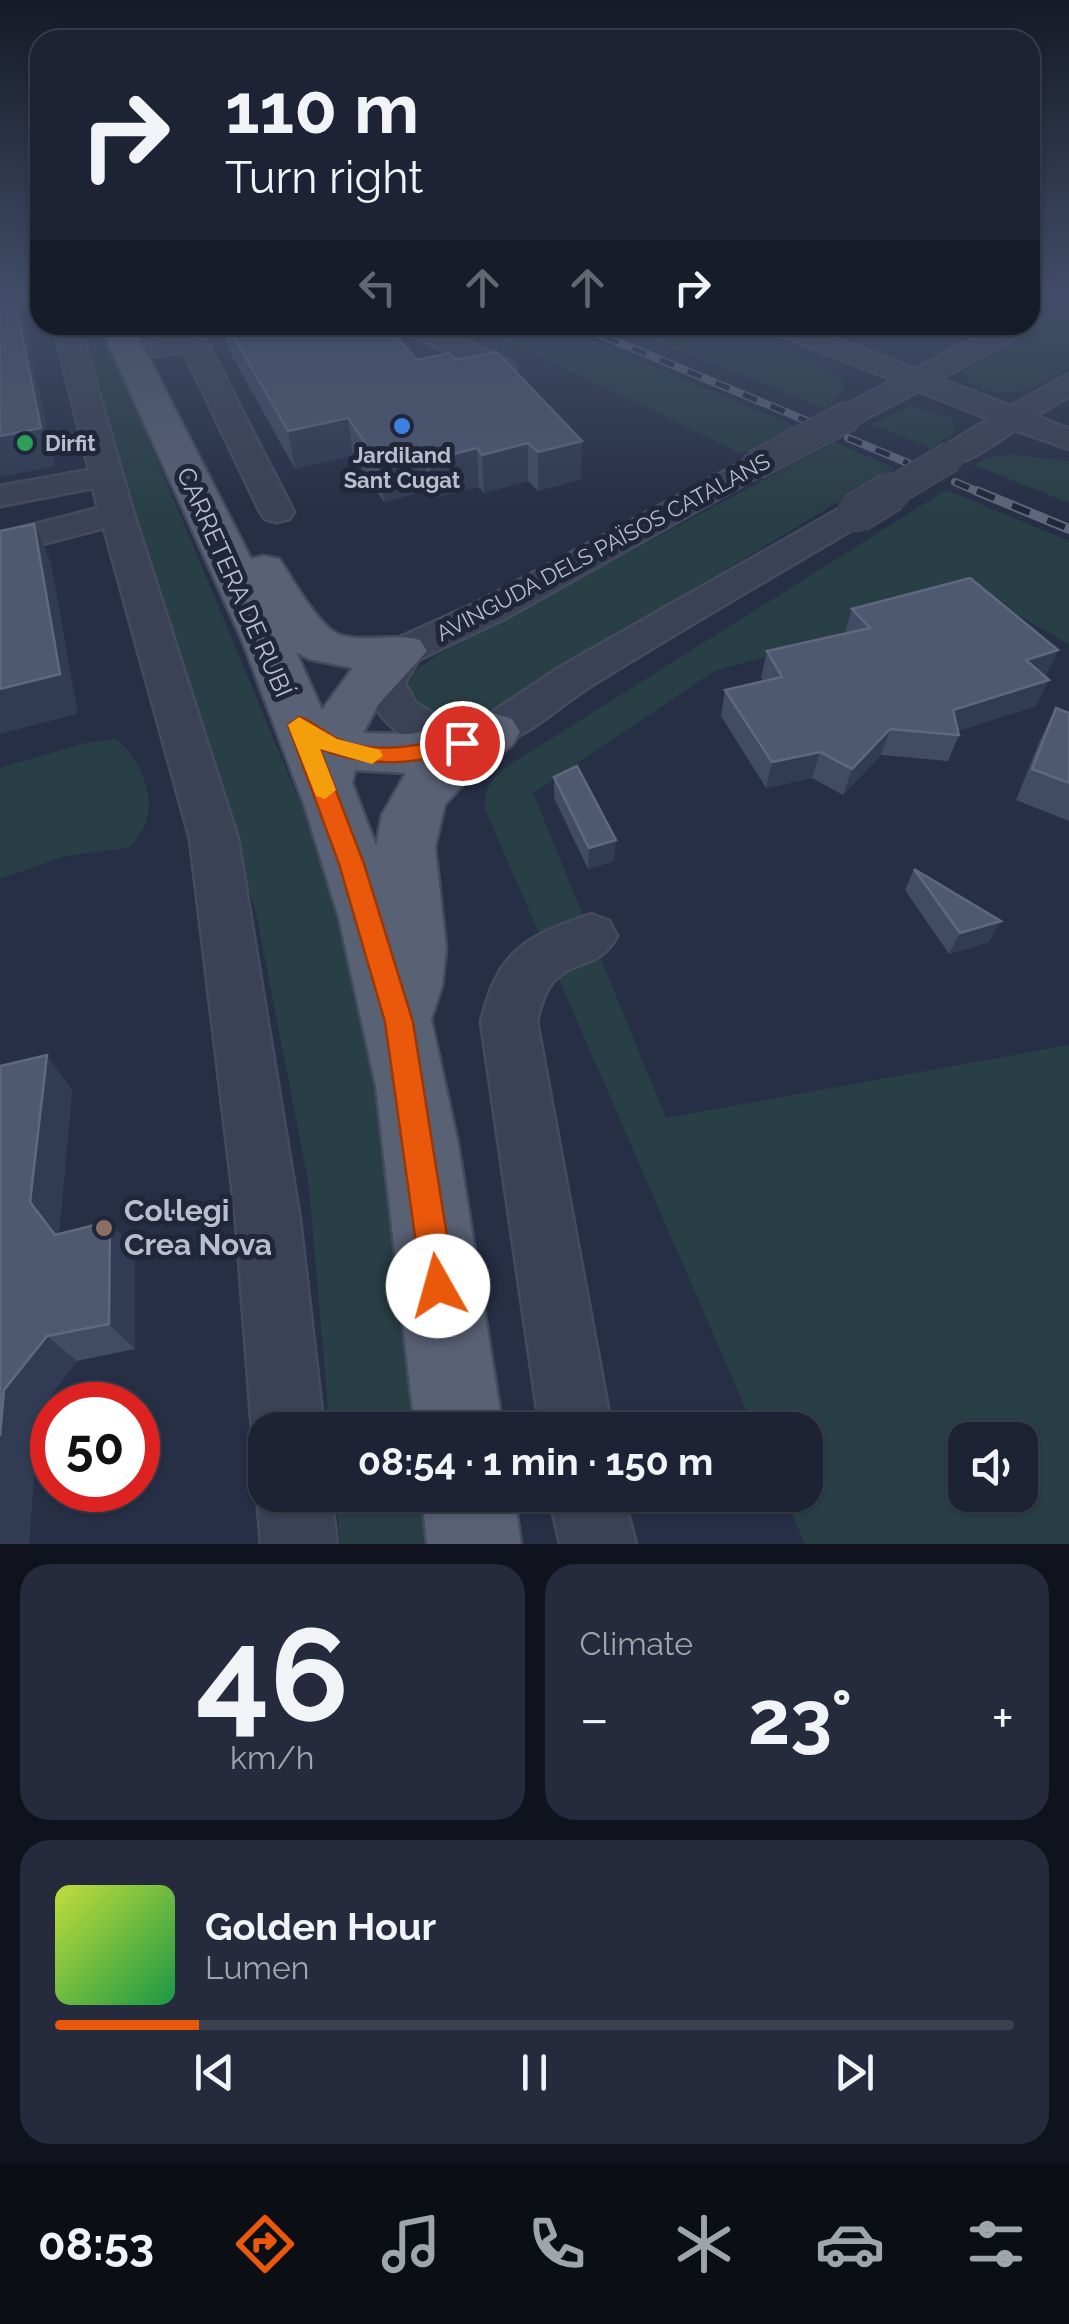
<!DOCTYPE html>
<meta charset="utf-8">
<style>
body{margin:0;font-family:Raleway,sans-serif;background:#252b3c;color:#f1f3f6;height:100vh;display:flex;flex-direction:column;font-size:38px;white-space:nowrap}
*{box-sizing:border-box;margin:0}
p{font-size:32px;color:#a0a4ac}
.icon{flex:none;width:55px;height:55px;fill:none;stroke:currentColor;stroke-width:2;stroke-linecap:round;stroke-linejoin:round}
.map{position:relative;height:1544px;overflow:hidden}
.sheet{display:flex;flex-direction:column;gap:20px;padding:20px;background:#10131d;flex:1}
.sheet>*{flex:none}
.top-card{position:absolute;left:30px;top:30px;width:1010px;height:305px;border-radius:30px;box-shadow:0 2px 8px #0004,0 0 0 2px #3b404f;background:#1d2334;color:#f1f3f6;overflow:hidden}
.fabs{position:absolute;left:948px;top:1422px;display:grid;gap:20px}
.fabs a{display:grid;place-items:center;width:90px;height:90px;border-radius:20px;background:#1d2334;box-shadow:0 2px 8px #0004,0 0 0 2px #3b404f;font-size:50px}
.speed{position:absolute;left:30px;top:1382px;display:flex;gap:20px;font-size:50px;font-weight:700;text-align:center}
.speed>*{display:grid;place-content:center;width:130px;height:130px;border-radius:50%;background:#1d2334;box-shadow:0 2px 8px #0004,0 0 0 2px #3b404f;line-height:1}
.speed .limit{border:15px solid #d22;background:#fff;color:#111}
.pin{position:absolute;display:grid;place-items:center;width:85px;height:85px;color:#fff;margin:-42px;border:5px solid #fff;border-radius:50%;box-shadow:0 2px 10px #0007}
.me{position:absolute;width:110px;margin:-55px;rotate:353deg;stroke-linejoin:round;filter:drop-shadow(0 0 8px #0008)}
.turn{display:flex;align-items:center;gap:35px;height:210px;padding:0 30px;font-size:45px}
.turn .icon{width:130px;height:130px;stroke-width:2.5}
.turn b{display:block;font-size:70px;line-height:85px}
.lanes{display:flex;align-items:center;height:95px;padding:0 30px;background:#0003;justify-content:center;gap:50px;direction:ltr}
.lanes .off{opacity:.35}
.big{font-size:75px;font-weight:700;line-height:1.1}
.sheet .card{flex:1;display:flex;flex-direction:column;justify-content:center;gap:15px;min-width:0;padding:0 35px;border-radius:30px;background:#252b3c}
.sheet .dial{align-items:center;gap:0}
.dial b{font-size:130px;line-height:1}
.song{display:flex;align-items:center;gap:30px}
.cover{width:120px;height:120px;border-radius:15px;background:linear-gradient(135deg,hsl(70 70% 55%),hsl(140 70% 35%))}
.played{height:10px;border-radius:5px;background:linear-gradient(90deg,#ea580c 15%,#3b404f 15%)}
.keys{display:flex;justify-content:space-around;direction:ltr}
.heat{display:flex;justify-content:space-between;align-items:center;font-size:55px;direction:ltr}
.sheet .tiles{flex:1;display:grid;gap:20px;grid-template-columns:1fr 1fr}
.card:last-child{grid-column:span 2}
.trip{position:absolute;left:248px;top:1412px;width:575px;height:100px;border-radius:30px;background:#1d2334;box-shadow:0 2px 8px #0004,0 0 0 2px #3b404f;font-weight:700;line-height:100px;text-align:center}
.menu{display:flex;height:160px;justify-content:space-around;align-items:center;background:#0c0e15;color:#a0a4ac}
.menu .icon{width:70px;height:70px}
.menu .on{color:#ea580c}
.menu b{font-size:45px;color:#f1f3f6}
.map>svg:first-child{display:block}
.green{fill:#293f46;fill-rule:evenodd}
.lines{fill:none;stroke-linecap:round;stroke-linejoin:round}
.minor-casing{stroke:#454b5e;stroke-width:5}
.major-casing{stroke:#454b5e;stroke-width:5}
.minor{fill:#3b4255;fill-rule:evenodd}
.major{fill:#596175;fill-rule:evenodd}
.rail-far1-casing{stroke:#5d667c;stroke-width:8}
.rail-casing{stroke:#5d667c;stroke-width:10}
.rail-far1{stroke:#20273a;stroke-width:5;stroke-dasharray:15;stroke-linecap:butt}
.rail{stroke:#20273a;stroke-width:6;stroke-dasharray:19;stroke-linecap:butt}
.minor-bridge-far1-casing{stroke:#454b5e;stroke-width:32;stroke-linecap:butt}
.minor-bridge-casing{stroke:#454b5e;stroke-width:42;stroke-linecap:butt}
.minor-bridge-far1{stroke:#3b4255;stroke-width:29}
.minor-bridge{stroke:#3b4255;stroke-width:39}
.wall{fill:#414c64}
.shaded-wall{fill:#313b53}
.building{fill:#4e586f;stroke:#5f687e;stroke-width:2.5}
.route{fill:#ea580c;stroke:#983908;stroke-width:2.5}
.slow{fill:#f59e0b}
.shop-dot{fill:#3f7fe0;stroke:#20273a;stroke-width:4}
.leisure-dot{fill:#2e9e5b;stroke:#20273a;stroke-width:4}
.education-dot{fill:#8d6e63;stroke:#20273a;stroke-width:4}
.labels{text-anchor:middle;stroke-width:10;stroke-linejoin:round;paint-order:stroke}
.far-poi-label{font-size:22px;font-weight:bold;fill:#b9bece;stroke:#20273a;text-anchor:start}
.far-street-label{font-size:22px;fill:#b9bece;stroke:#20273a}
.street-label{font-size:25px;fill:#b9bece;stroke:#20273a}
.near-poi-label{font-size:30px;font-weight:bold;fill:#b9bece;stroke:#20273a;text-anchor:start}
</style>
<div class="map">
<svg width="1069" height="1544" viewBox="0 0 1069 1544">
<rect width="100%" height="100%" fill="#272f46"/>
<g class="green">
<path d="M1069,314V368C1034,388 1007,405 968,382L965,372L971,367Z"/>
<polygon points="80,325 101,325 105,335 335,886 398,1204 426,1430 330,1430 309,1186 257,917"/>
<polygon points="473,325 555,325 795,426 741,453"/>
<polygon points="617,325 736,325 825,366 844,382 844,392 825,409"/>
<polygon points="910,406 951,418 955,432 931,448 872,424"/>
<path d="M834,442L895,468L493,709C460,724 423,727 407,689L414,672L434,657Z"/>
<polygon points="1009,454 1069,461 1069,503 974,465 987,458"/>
<path d="M946,490L1069,541V644L985,596L714,671L533,793L666,1118L1069,1045V1544H805L784,1495H805V1430H755L485,809C484,791 489,781 503,769ZM965,1440H1020V1495H965Z"/>
<path d="M116,739C139,757 158,798 144,827C141,834 134,841 130,847L62,857L0,879V768L85,743Z"/>
<polygon points="336,1495 434,1495 440,1544 340,1544"/>
</g>
<g class="lines">
<defs>
<g id="minor">
<path d="M1057,295H1069V309L940,379L1011,406L1069,374V396L1036,416L1069,429V449L1015,430C993,443 966,469 940,463L935,456L940,449L989,419L918,391L861,421H839L835,415L839,409L893,380L770,331L766,325H803L915,369L1000,325H1030V309Z"/>
<polygon points="53,325 79,325 134,514 238,839 300,1220 324,1430 265,1430 265,1456 252,1430 236,1220 190,839 104,528 0,555 0,533 98,508 93,488 0,506 0,486 89,470"/>
<polygon points="399,325 434,325 512,362 516,368 512,374 492,374 403,331"/>
<polygon points="177,335 205,340 209,346 294,512 289,519 277,522 265,519 260,512 184,352 127,360 113,352 117,346"/>
<path d="M755,455L766,458L771,465L766,472L506,618L418,660L405,683L415,702L440,718L485,717L557,669L844,506L856,503L868,506L873,513L868,520C776,575 682,629 591,686C556,708 528,739 486,748C429,760 384,737 363,683L389,642L478,602Z"/>
<path d="M591,914L609,921L617,936C595,980 551,947 537,1022L612,1430H540L481,1022C498,950 525,937 591,914Z"/>
<polygon points="265,1475 265,1495 331,1495 337,1544 261,1544 257,1495"/>
<polygon points="549,1495 623,1495 636,1544 560,1544"/>
</g>
<g id="major">
<path d="M100,325H132L251,559L263,556L279,559C292,578 319,628 340,635C365,643 394,633 420,640L427,651L378,705L363,733L411,734L493,713L512,719L520,732L512,745L471,776L445,804L435,847L446,948L442,986L431,1019L458,1144L503,1430H415L376,1086L339,918L305,807L243,642ZM296,652L309,659L353,668L322,710ZM355,770L406,773L382,815L376,846L352,783Z"/>
<polygon points="422,1495 514,1495 521,1544 427,1544"/>
</g>
</defs>
<use href="#minor" class="minor-casing"/>
<use href="#major" class="major-casing"/>
<use href="#minor" class="minor"/>
<use href="#major" class="major"/>
<defs>
<g id="rail-far1">
<polyline points="577,325 807,421"/>
<polyline points="848,438 908,463"/>
<polyline points="955,482 983,494"/>
</g>
<polyline id="rail" points="977,491 1069,529"/>
</defs>
<use href="#rail-far1" class="rail-far1-casing"/>
<use href="#rail" class="rail-casing"/>
<use href="#rail-far1" class="rail-far1"/>
<use href="#rail" class="rail"/>
<defs>
<g id="minor-bridge-far1">
<polyline points="755,465 850,415"/>
<polyline points="888,494 951,456"/>
</g>
<polyline id="minor-bridge" points="856,513 892,491"/>
</defs>
<use href="#minor-bridge-far1" class="minor-bridge-far1-casing"/>
<use href="#minor-bridge" class="minor-bridge-casing"/>
<use href="#minor-bridge-far1" class="minor-bridge-far1"/>
<use href="#minor-bridge" class="minor-bridge"/>
</g>
<g class="wall">
<polygon points="223,325 386,325 417,360 581,479 538,491 528,481 484,493 479,487 433,498 428,490 384,502 353,455 295,469 228,349"/>
<polygon points="852,609 1058,650 1045,676 1036,706 958,731 959,735 948,761 881,755 843,795 812,778 766,788 721,716 725,690 764,681 761,677 767,651 845,633"/>
<polygon points="1056,708 1069,713 1069,821 1016,800 1040,740"/>
<polygon points="554,777 614,861 588,869 554,798"/>
<polygon points="914,869 989,942 949,954 905,890"/>
<polygon points="72,1090 59,1232 135,1251 135,1349 77,1361 38,1412 29,1544 0,1544"/>
</g>
<g class="shaded-wall">
<polygon points="14,295 19,295 55,466 0,477 0,436"/>
<polygon points="348,418 353,455 295,469 288,431"/>
<polygon points="582,441 581,479 538,491 538,452"/>
<polygon points="528,443 528,481 484,493 482,455"/>
<polygon points="477,448 479,487 433,498 429,460"/>
<polygon points="424,452 428,490 384,502 379,463"/>
<polygon points="34,524 51,563 78,714 0,734 0,689"/>
<polygon points="1058,650 1045,676 1026,660"/>
<polygon points="1049,680 1036,706 950,734 953,710"/>
<polygon points="890,729 881,755 843,795 852,769"/>
<polygon points="820,752 812,778 766,788 772,762"/>
<polygon points="616,840 614,861 588,869 589,848"/>
<polygon points="1001,921 989,942 949,954 960,933"/>
<polygon points="47,1055 72,1090 59,1232 83,1264 55,1235 30,1202"/>
<polygon points="110,1221 135,1251 135,1349 109,1324"/>
<polygon points="47,1336 77,1361 38,1412 29,1544 0,1544 0,1436 4,1390"/>
</g>
<g class="building">
<polygon points="0,295 14,295 41,428 0,436"/>
<polygon points="227,325 386,325 417,360 449,353 456,360 497,352 582,441 538,452 528,443 482,455 477,448 429,460 424,452 379,463 348,418 288,431"/>
<polygon points="34,524 60,674 0,689 0,531"/>
<polygon points="970,578 1058,650 1026,660 1049,680 953,710 959,735 890,729 852,769 820,752 772,762 725,690 782,677 767,651 870,628 852,609"/>
<polygon points="1056,708 1069,713 1069,783 1032,769"/>
<polygon points="577,766 616,840 589,848 554,777"/>
<polygon points="914,869 1001,921 960,933"/>
<polygon points="47,1055 30,1202 55,1235 110,1221 109,1324 47,1336 4,1390 0,1436 0,1066"/>
</g>
<linearGradient id="sky" x2="0" y2="1"><stop stop-color="#151a26"/><stop offset="0.58" stop-color="#414d68"/><stop offset="1" stop-color="#414d68" stop-opacity="0"/></linearGradient>
<rect width="1069" height="511" fill="url(#sky)"/>
<path class="route" d="M299,717C313,721 322,731 334,737C374,757 421,745 462,735L473,743L469,749C418,764 370,769 320,749L364,864L413,1022L455,1286L450,1298L438,1302L427,1298L422,1286L385,1022L339,864L288,725Z"/>
<polygon class="slow" points="299,717 337,739 380,750 383,756 372,764 320,749 336,790 325,799 316,796 288,725"/>
<circle class="shop-dot" cx="402" cy="426" r="10"/>
<circle class="leisure-dot" cx="25" cy="443" r="10"/>
<circle class="education-dot" cx="104" cy="1228" r="10"/>
<g class="labels">
<g class="far-poi-label">
<text x="45" y="451">Dirfit</text>
<text x="402" y="463" text-anchor="middle">Jardiland<tspan x="402" dy="25">Sant Cugat</tspan></text>
</g>
<g class="far-street-label">
<text transform="translate(603 547) rotate(-28)" y="8">AVINGUDA DELS PAÏSOS CATALANS</text>
</g>
<g class="street-label">
<text transform="translate(235 582) rotate(66)" y="9">CARRETERA DE RUBÍ</text>
</g>
<g class="near-poi-label">
<text x="124" y="1221">Col·legi<tspan x="124" dy="34">Crea Nova</tspan></text>
</g>
</g>
</svg>
<div class="fabs">
<a><svg class="icon" aria-label="sound" viewBox="0 0 24 24"><path d="M4 9h4l5-4v14l-5-4H4zM17 9q2 3 0 6"/></svg></a>
</div>
<div class="speed"><div class="limit">50</div></div>
<div class="pin" style="left:462px;top:743px;background:#d93025"><svg class="icon" aria-label="arrive" viewBox="0 0 24 24"><path d="M6 21V4h12l-3 4 3 4H6"/></svg></div>
<svg class="me" style="left:438px;top:1286px" viewBox="-20 -20 40 40"><circle r="19" fill="#fff"/><path d="M0-13L10 11 0 6-10 11z" fill="#ea580c"/></svg>
<div class="trip">08:54 · 1 min · 150 m</div>
<div class="top-card">
<div class="turn"><svg class="icon" aria-label="right" viewBox="0 0 24 24"><path d="M7 20v-9h11M14 6l5 5-5 5"/></svg><div><b>110 m</b>Turn right</div></div>
<div class="lanes"><svg class="icon off" aria-label="left" viewBox="0 0 24 24"><path d="M17 20v-9H6M10 6l-5 5 5 5"/></svg><svg class="icon off" aria-label="ahead" viewBox="0 0 24 24"><path d="M12 20V5M6 11l6-6 6 6"/></svg><svg class="icon off" aria-label="ahead" viewBox="0 0 24 24"><path d="M12 20V5M6 11l6-6 6 6"/></svg><svg class="icon" aria-label="right" viewBox="0 0 24 24"><path d="M7 20v-9h11M14 6l5 5-5 5"/></svg></div>
</div>
</div>
<section class="sheet">
<div class="tiles">
<div class="card dial"><b>46</b><p>km/h</p></div>
<div class="card"><p>Climate</p>
<div class="heat"><a>−</a><b class="big">23°</b><a>+</a></div>
</div>
<div class="card">
<div class="song"><i class="cover"></i><div><b>Golden Hour</b><p>Lumen</p></div></div>
<div class="played"></div>
<div class="keys"><svg class="icon" aria-label="previous" viewBox="0 0 24 24"><path d="M18 5L8 12l10 7zM5 5v14"/></svg><svg class="icon" aria-label="pause" viewBox="0 0 24 24"><path d="M8 5v14M16 5v14"/></svg><svg class="icon" aria-label="next" viewBox="0 0 24 24"><path d="M6 5l10 7-10 7zM19 5v14"/></svg></div>
</div>
</div>
</section>
<nav class="menu">
<b>08:53</b>
<svg class="icon on" aria-label="directions" viewBox="0 0 24 24"><path d="M12 3l9 9-9 9-9-9zM9 14v-3h6M13 9l2 2-2 2"/></svg>
<svg class="icon" aria-label="music" viewBox="0 0 24 24"><path d="M9 18V5l10-2v13"/><circle cx="6" cy="18" r="3"/><circle cx="16" cy="16" r="3"/></svg>
<svg class="icon" aria-label="phone" viewBox="0 0 24 24"><path d="M5 4h4l2 5-3 2q2 4 5 5l2-3 5 2v4C11 20 4 13 5 4z"/></svg>
<svg class="icon" aria-label="climate" viewBox="0 0 24 24"><path d="M12 3v18M4 7l16 10M4 17L20 7"/></svg>
<svg class="icon" aria-label="car" viewBox="0 0 24 24"><path d="M5 17H2v-5l4-1 3-4h7l3 4 3 1v5h-3M9 17h6M6 11h13"/><circle cx="7" cy="17" r="2"/><circle cx="17" cy="17" r="2"/></svg>
<svg class="icon" aria-label="filters" viewBox="0 0 24 24"><path d="M4 7h16M4 17h16"/><circle cx="9" cy="7" r="2"/><circle cx="15" cy="17" r="2"/></svg>
</nav>
